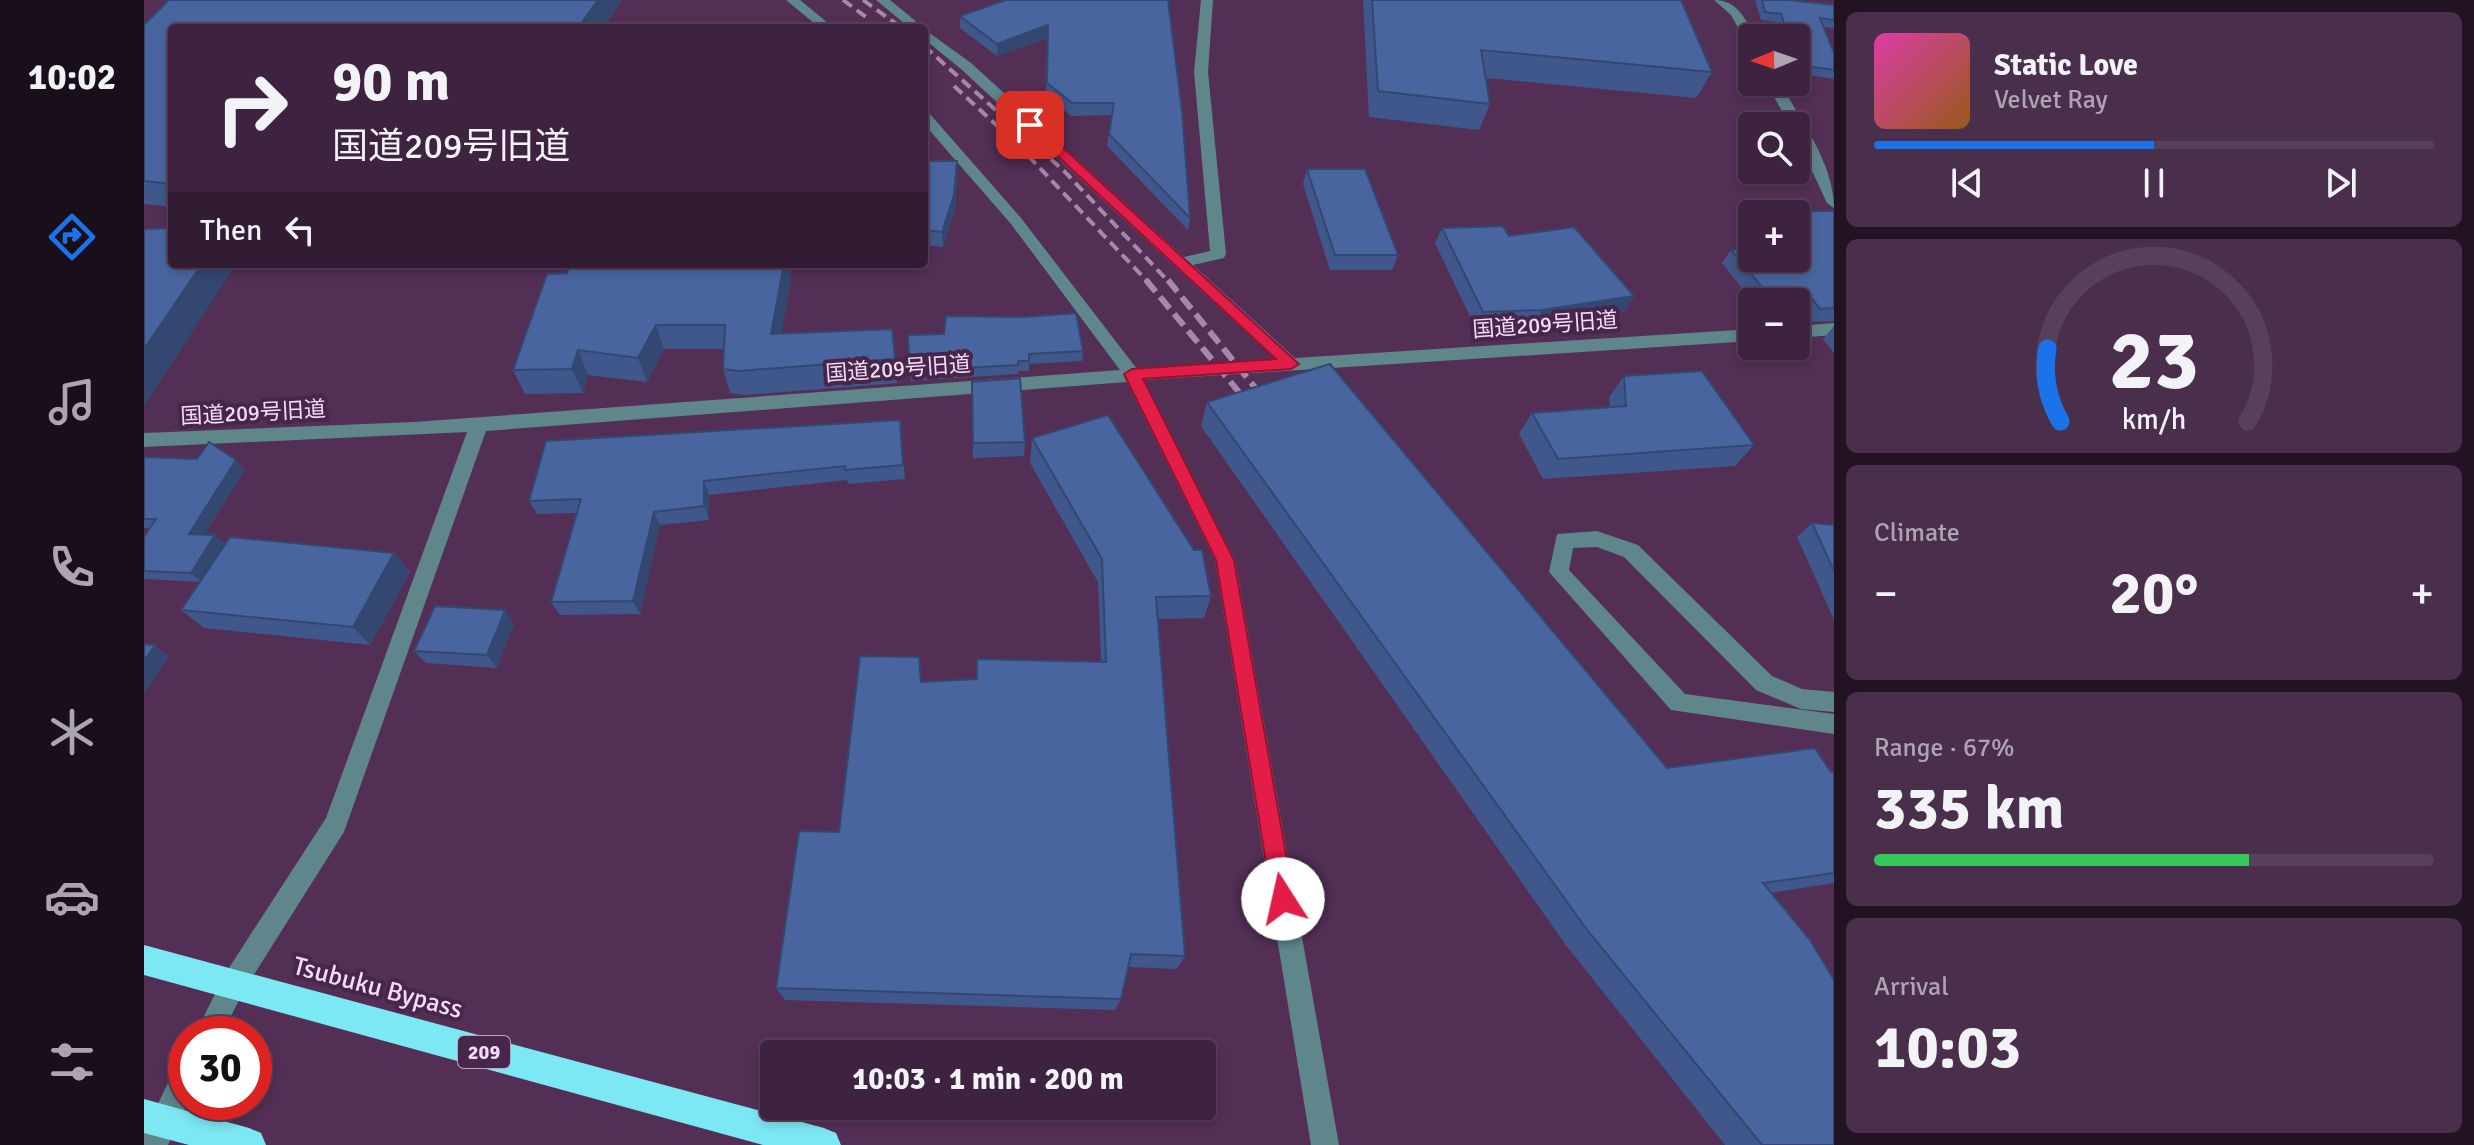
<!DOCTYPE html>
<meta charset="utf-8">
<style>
body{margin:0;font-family:Signika,"Noto Sans JP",sans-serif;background:#492f4b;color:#f1f3f6;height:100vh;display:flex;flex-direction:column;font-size:30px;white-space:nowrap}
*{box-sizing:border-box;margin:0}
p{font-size:26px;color:#ada4b1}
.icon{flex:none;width:44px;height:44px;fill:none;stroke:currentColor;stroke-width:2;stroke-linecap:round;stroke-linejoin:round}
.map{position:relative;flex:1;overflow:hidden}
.drawer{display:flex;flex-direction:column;gap:12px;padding:12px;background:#221323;width:640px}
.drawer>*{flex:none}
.guide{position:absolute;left:24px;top:24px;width:760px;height:244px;border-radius:8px;box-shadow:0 4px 12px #0003,0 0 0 2px #574059;background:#3e2340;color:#f1f3f6;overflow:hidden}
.needle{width:52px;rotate:268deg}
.fabs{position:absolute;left:1594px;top:24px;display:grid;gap:16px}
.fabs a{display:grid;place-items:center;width:72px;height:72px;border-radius:8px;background:#3e2340;box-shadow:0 4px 12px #0003,0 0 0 2px #574059;font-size:40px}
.speed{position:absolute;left:24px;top:1016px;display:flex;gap:16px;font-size:40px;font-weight:700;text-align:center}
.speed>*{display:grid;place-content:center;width:104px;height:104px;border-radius:50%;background:#3e2340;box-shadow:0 4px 12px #0003,0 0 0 2px #574059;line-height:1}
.speed .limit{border:12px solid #d22;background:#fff;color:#111}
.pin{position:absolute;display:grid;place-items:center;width:68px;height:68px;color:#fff;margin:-34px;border-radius:16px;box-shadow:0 4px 12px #0006}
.me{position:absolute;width:88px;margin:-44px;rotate:350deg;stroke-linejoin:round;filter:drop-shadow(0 0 6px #0008)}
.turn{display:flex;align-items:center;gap:28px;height:168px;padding:0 32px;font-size:36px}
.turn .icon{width:104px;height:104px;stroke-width:2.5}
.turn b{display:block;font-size:56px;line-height:68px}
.then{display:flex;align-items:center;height:76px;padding:0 32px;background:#0003;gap:16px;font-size:30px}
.big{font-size:60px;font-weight:700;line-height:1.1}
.drawer .tile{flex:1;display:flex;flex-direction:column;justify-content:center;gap:12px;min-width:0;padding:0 28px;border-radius:12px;background:#492f4b}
.drawer .dial{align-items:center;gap:0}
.dial svg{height:208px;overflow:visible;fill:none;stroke:#574059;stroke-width:7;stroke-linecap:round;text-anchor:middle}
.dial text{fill:#f1f3f6;stroke:none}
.song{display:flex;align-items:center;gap:24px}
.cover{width:96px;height:96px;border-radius:12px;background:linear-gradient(135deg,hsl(320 70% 55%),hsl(30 70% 35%))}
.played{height:8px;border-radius:4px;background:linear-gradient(90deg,#1a73e8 50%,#574059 50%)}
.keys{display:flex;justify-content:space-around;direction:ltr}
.heat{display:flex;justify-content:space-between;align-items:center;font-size:44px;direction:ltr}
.charge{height:12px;border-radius:6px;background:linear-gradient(90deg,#34c759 67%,#574059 0)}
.trip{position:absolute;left:616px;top:1040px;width:456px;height:80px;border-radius:8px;background:#3e2340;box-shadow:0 4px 12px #0003,0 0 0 2px #574059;font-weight:700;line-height:80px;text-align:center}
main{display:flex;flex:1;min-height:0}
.tabs{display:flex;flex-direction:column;width:144px;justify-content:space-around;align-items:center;background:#190e1a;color:#ada4b1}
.tabs .icon{width:56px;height:56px}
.tabs .current{color:#1a73e8}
.tabs b{font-size:36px;color:#f1f3f6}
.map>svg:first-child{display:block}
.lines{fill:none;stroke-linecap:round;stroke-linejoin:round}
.minor{fill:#5e868b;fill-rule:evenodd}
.highway{fill:#7ce8f3;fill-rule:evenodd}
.rail-far1{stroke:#a689a8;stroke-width:4;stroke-dasharray:11 6;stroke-linecap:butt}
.rail{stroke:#a689a8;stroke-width:6;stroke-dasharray:15 7;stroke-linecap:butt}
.wall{fill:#3f578a}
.shaded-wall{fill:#334770}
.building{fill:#4965a0;stroke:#334770;stroke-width:2}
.route{fill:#e11d48;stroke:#92132f;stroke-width:2}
.labels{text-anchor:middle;stroke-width:8;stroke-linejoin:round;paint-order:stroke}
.shield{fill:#48254b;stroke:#bfa5c1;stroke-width:2}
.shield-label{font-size:20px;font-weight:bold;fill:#f2dcf3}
.street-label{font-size:22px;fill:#f2dcf3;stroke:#48254b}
.near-street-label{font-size:26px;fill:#f2dcf3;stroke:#48254b}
</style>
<main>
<nav class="tabs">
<b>10:02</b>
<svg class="icon current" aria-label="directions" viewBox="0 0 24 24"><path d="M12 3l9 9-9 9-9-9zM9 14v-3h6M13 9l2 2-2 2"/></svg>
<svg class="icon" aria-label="music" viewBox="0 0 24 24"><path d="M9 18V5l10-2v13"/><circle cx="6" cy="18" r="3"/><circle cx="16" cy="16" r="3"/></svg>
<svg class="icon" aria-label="phone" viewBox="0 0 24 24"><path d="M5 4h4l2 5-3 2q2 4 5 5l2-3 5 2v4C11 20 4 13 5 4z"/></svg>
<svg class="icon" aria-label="climate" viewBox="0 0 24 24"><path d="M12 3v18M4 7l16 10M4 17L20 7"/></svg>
<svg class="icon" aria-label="car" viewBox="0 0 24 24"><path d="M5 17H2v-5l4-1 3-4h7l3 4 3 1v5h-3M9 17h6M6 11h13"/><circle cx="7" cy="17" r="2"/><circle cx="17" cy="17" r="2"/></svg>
<svg class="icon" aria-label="filters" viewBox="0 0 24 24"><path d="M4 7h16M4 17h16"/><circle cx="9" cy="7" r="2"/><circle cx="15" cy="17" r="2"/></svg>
</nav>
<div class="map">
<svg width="1690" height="1145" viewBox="0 0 1690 1145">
<rect width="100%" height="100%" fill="#532f56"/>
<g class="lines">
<g class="minor">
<polygon points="642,0 656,0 690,28 676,28"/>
<polygon points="732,0 746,0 780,28 766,28"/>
<polygon points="1057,0 1069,0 1064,72 1082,254 1080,258 1049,265 1151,358 1608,329 1608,341 1000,380 1091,560 1195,1145 1167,1145 1071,560 983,382 342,431 200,832 99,992 78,1034 51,1034 81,974 182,818 323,432 0,447 0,433 270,422 976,370 867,224 780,124 780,112 785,113 877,218 993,369 1131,359 817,69 780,39 780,29 827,63 1040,257 1066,251 1050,72"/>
<path d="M1570,0C1594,0 1601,19 1612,38H1608V46L1602,42L1587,15Z"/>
<path d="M1622,82H1636C1656,120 1690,163 1690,208L1683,203L1652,137V126H1646Z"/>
<polygon points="1690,323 1690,335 1652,338 1652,326"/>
<polygon points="1453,531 1494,545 1628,676 1658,689 1690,692 1690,712 1657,709 1612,690 1480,557 1453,547 1429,548 1425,570 1541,694 1690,714 1690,734 1527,710 1405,572 1413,534"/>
<polygon points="42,1062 44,1102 24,1145 0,1145 0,1133 32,1066"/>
</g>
<g class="highway">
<polygon points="0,945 680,1128 692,1133 697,1145 619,1145 0,975"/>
<polygon points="0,1099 105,1128 117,1133 122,1145 45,1145 0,1133"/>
</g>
<g class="rail-far1">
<polyline points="699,0 725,19"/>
<polyline points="719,0 758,28"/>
<polyline points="780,46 920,171 1025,282"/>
<polyline points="810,86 873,144 1004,282"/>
</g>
<g class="rail">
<polyline points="1002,280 1109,409"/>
<polyline points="1024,280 1126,406"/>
</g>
</g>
<g class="wall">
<polygon points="25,0 478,0 459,28 28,28 28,207 0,204 0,25"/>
<polygon points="1024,0 1046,218 1044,230 963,146 968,115 927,116 902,95 903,38 853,56 816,28 816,16"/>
<polygon points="1219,0 1537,0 1568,72 1552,98 1342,78 1346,104 1335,130 1225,117"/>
<polygon points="1611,0 1645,0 1690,5 1690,28 1680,27 1690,53 1690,79 1652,73 1652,38 1637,38 1632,22 1617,20"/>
<polygon points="780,161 813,177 811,210 799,247 780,245"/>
<polygon points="1163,169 1254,255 1248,270 1186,270 1159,184"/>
<polygon points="1607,211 1690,211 1690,321 1665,322 1655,309 1652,309 1652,302 1609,302 1578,263 1587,250 1652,258 1652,214 1608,214 1608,238 1598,224"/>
<polygon points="1298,228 1365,236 1490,296 1480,312 1389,326 1331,327 1291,243"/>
<polygon points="647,279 637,334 748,329 753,383 601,395 586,393 579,369 580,349 520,349 503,382 444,375 439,393 381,394 369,370"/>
<polygon points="1690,326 1690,353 1679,339"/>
<polygon points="764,335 939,351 938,361 885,364 885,371 874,371 874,374 767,381"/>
<polygon points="1480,376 1610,445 1591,466 1399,479 1375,434 1388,413 1466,407 1465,397"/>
<polygon points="828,382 881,442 880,456 829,458"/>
<polygon points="1063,402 1523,768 1690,772 1690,883 1626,893 1690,1145 1581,1145 1421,944 1057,426"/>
<polygon points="756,420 761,479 704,484 703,480 565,495 565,520 516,525 496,614 416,615 407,602 433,513 393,514 385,501"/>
<polygon points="888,438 1067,596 1060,618 1014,619 1041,956 1033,969 984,967 977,999 971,1010 641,1000 632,988 695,832 778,682 833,679 957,662 954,582 886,463"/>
<polygon points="0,457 92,460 101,470 60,535 71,535 81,544 250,553 266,572 226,645 60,628 37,610 56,582 0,579 0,537 6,528 0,528"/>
<polygon points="1668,523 1690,525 1690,620 1653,537"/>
<polygon points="370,623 353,668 282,663 270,651"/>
</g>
<g class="shaded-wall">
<polygon points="454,0 478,0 459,28 434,28"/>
<polygon points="904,25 903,38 853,56 853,44"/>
<polygon points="813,161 813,177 811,210 799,247 798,232"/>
<polygon points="58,264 92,264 0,407 0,349"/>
<polygon points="640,264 644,264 647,279 633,358 627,334"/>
<polygon points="1490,296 1480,312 1389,326 1398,310"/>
<polygon points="512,325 520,349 503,382 494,358"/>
<polygon points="434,350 444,375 439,393 428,369"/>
<polygon points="92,460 101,470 55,543 45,534"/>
<polygon points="560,481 565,495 565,520 560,506"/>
<polygon points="510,512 516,525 496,614 489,601"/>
<polygon points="71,535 81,544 57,582 47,573"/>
<polygon points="250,553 266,572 226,645 209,627"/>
<polygon points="361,610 370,623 353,668 343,655"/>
<polygon points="11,645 25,657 0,694 0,661"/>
</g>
<g class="building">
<polygon points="25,0 454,0 434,28 28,28 28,184 0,181 0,25"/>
<polygon points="862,0 1024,0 1038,111 1046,218 965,134 970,103 928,103 903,83 904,25 853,44 816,16"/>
<polygon points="1228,0 1537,0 1568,72 1337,50 1346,104 1234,91"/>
<polygon points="1618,0 1645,0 1690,5 1690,20 1676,18 1690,53 1690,70 1654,65 1652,59 1652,38 1645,38 1637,14 1621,12"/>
<polygon points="780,161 813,161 810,195 798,232 780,230"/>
<polygon points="1163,169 1221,169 1254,255 1191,255"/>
<polygon points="1607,211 1690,211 1690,308 1676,309 1666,296 1627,298 1587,250 1608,248 1608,258 1652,258 1652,214 1610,214"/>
<polygon points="1359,226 1365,236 1430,227 1490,296 1398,310 1339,312 1298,228"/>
<polygon points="28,228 28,264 58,264 0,349 0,229"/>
<polygon points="426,264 640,264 627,334 748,329 751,359 595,371 579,369 581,325 512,325 494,358 434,350 428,369 369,370 403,274 423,273"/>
<polygon points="932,313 939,351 885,354 885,361 874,361 874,365 766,371 764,335 800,334 802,316 881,317"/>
<polygon points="1186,364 1523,768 1671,748 1687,772 1690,772 1690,873 1619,883 1666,940 1690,980 1690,1145 1618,1145 1444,931 1063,402"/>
<polygon points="1558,371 1610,445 1414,459 1388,413 1482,406 1480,376"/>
<polygon points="876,378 881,442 829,443 828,382"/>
<polygon points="964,415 1050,550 1058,550 1067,596 1012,597 1041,956 987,954 977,999 632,988 655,831 695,832 716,656 775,657 777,682 833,679 833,659 962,662 958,559 888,438"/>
<polygon points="756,420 759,465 701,470 701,466 560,481 560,506 510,512 489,601 407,602 437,499 385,501 402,441"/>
<polygon points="65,442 92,460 45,534 71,535 47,573 0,571 0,537 12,519 0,519 0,457 53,459"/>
<polygon points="1668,523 1690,525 1690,571"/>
<polygon points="86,537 250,553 209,627 37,610"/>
<polygon points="291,606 361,610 343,655 270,651"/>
<polygon points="0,644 11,645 0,661"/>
</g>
<polygon class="route" points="882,122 891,122 1155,364 1147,369 999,379 1090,560 1150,899 1147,907 1139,910 1131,907 1128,899 1072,560 980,374 988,369 1132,359 882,127"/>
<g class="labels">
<rect class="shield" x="314" y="1036" width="52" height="32" rx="6"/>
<g class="shield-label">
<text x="340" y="1059">209</text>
</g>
<g class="street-label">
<text transform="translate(1401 324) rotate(-4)" y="8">国道209号旧道</text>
<text transform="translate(754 368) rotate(-4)" y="8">国道209号旧道</text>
<text transform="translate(109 412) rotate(-3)" y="8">国道209号旧道</text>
</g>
<g class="near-street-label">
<text transform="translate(234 987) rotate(15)" y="9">Tsubuku Bypass</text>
</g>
</g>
</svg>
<div class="fabs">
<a><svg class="needle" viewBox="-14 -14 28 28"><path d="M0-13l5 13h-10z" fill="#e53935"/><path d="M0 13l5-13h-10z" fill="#ada4b1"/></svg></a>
<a><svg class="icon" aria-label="search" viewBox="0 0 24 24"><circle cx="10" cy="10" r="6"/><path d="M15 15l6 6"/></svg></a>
<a>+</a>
<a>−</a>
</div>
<div class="speed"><div class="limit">30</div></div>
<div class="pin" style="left:886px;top:125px;background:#d93025"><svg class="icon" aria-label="arrive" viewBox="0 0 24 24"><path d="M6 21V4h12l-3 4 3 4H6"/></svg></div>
<svg class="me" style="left:1139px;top:899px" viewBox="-20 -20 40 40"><circle r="19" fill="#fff"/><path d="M0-13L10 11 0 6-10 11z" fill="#e11d48"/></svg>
<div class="trip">10:03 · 1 min · 200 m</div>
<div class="guide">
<div class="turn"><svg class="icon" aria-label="right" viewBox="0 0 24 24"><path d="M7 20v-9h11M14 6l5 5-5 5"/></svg><div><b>90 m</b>国道209号旧道</div></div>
<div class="then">Then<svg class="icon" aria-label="left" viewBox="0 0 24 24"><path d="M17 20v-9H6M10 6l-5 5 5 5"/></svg></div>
</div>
</div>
<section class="drawer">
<div class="tile">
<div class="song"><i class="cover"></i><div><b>Static Love</b><p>Velvet Ray</p></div></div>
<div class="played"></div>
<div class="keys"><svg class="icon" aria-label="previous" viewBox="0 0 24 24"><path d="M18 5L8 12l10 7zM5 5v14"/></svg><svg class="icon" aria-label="pause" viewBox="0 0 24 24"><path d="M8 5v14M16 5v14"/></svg><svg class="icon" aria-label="next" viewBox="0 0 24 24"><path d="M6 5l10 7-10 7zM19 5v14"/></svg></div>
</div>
<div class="tile dial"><svg viewBox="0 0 100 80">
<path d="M14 69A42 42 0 1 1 86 69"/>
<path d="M14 69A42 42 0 0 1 9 41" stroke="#1a73e8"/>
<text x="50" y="56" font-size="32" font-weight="700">23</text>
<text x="50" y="72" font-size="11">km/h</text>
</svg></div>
<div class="tile"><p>Climate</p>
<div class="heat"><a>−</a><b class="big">20°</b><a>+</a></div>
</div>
<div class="tile"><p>Range · 67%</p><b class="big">335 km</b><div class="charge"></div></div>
<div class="tile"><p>Arrival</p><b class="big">10:03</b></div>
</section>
</main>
